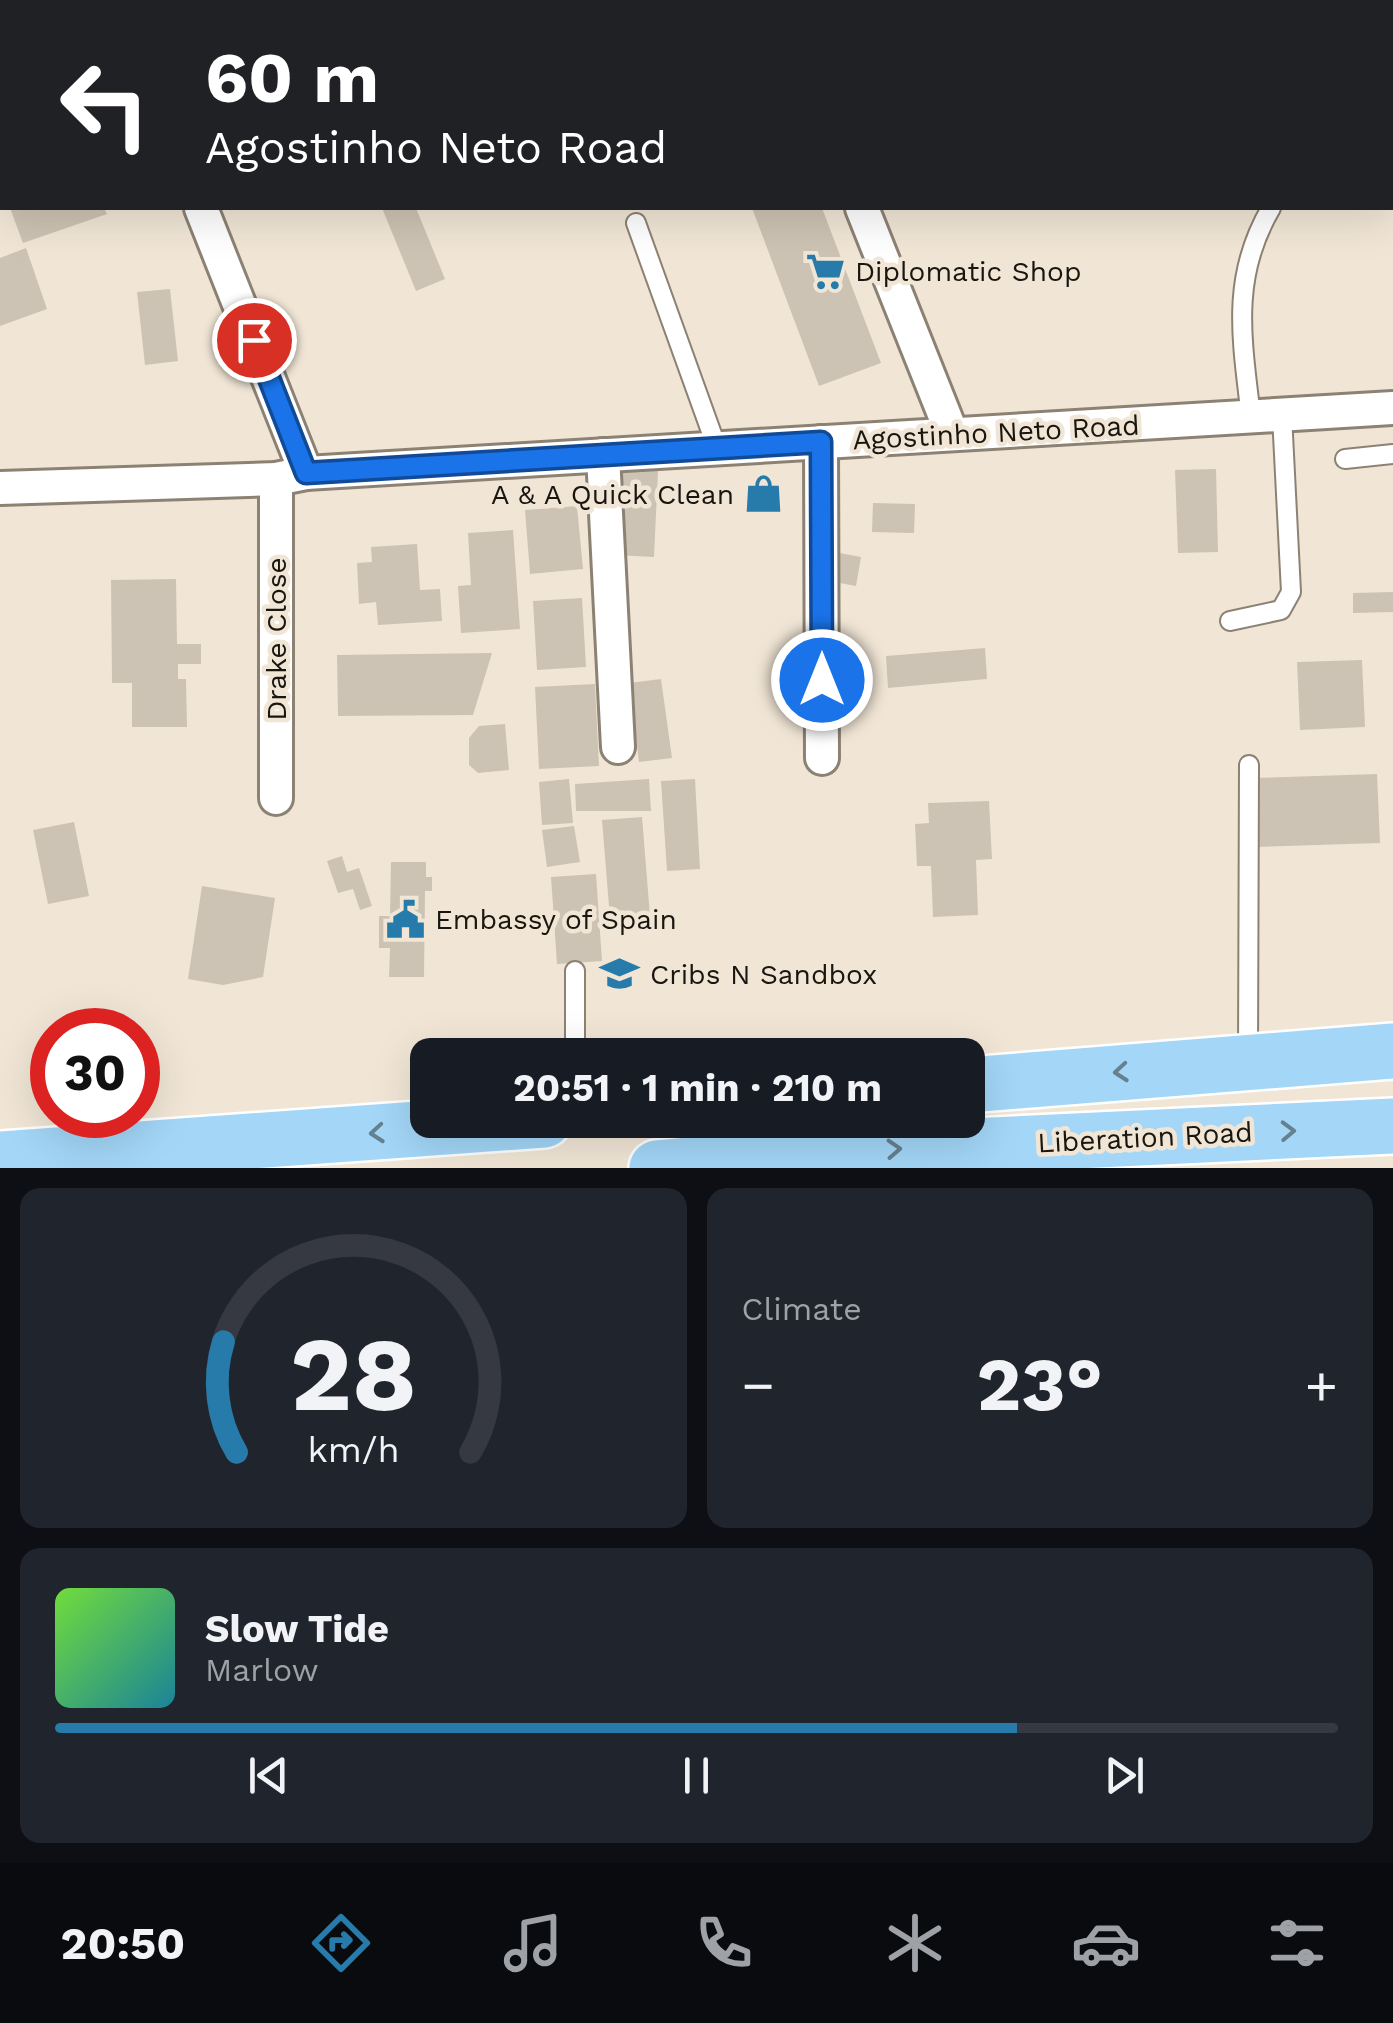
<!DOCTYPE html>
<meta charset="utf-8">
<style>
body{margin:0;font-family:"Work Sans",sans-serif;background:#20242c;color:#f1f3f6;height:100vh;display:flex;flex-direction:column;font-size:38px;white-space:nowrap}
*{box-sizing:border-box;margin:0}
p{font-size:32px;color:#9ea1a6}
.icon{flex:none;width:55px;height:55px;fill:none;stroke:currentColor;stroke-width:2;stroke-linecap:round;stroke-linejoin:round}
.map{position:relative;height:1168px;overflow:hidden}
.panel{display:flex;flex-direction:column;gap:20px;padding:20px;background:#0d0f14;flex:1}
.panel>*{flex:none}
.top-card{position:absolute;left:0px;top:0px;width:1395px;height:210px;box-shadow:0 10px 40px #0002;background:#202124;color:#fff;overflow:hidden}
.speed{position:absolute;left:30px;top:1008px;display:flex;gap:20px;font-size:50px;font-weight:700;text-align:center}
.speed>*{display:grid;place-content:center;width:130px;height:130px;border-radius:50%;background:#171b24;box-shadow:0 10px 40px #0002;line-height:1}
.speed .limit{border:15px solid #d22;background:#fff;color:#111}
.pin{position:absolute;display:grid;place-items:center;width:85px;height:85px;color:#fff;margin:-42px;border:5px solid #fff;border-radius:50%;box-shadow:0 2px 10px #0007}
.me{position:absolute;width:110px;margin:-55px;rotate:0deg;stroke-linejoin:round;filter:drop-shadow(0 0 8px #0008)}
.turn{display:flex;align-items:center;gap:35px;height:210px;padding:0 40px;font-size:45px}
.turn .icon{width:130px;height:130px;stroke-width:2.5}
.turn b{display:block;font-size:70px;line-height:85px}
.big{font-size:75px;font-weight:700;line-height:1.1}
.panel .card{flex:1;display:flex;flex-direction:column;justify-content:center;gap:15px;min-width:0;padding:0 35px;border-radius:20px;background:#20242c}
.panel .dial{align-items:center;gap:0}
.dial svg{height:260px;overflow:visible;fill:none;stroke:#363941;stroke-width:7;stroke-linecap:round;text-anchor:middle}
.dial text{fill:#f1f3f6;stroke:none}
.song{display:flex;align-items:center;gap:30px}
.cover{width:120px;height:120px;border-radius:15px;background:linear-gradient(135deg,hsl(100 70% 55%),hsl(190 70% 35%))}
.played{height:10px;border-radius:5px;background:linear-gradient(90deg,#267baa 75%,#363941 75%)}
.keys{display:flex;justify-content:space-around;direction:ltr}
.heat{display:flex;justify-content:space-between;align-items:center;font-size:55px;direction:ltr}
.panel .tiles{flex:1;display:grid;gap:20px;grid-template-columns:1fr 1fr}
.card:last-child{grid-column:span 2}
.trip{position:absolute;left:410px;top:1038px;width:575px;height:100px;border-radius:20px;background:#171b24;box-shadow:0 10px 40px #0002;font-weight:700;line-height:100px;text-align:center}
.dock{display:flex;height:160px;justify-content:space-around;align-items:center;background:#090b0e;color:#9ea1a6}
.dock .icon{width:70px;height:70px}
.dock .active{color:#267baa}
.dock b{font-size:45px;color:#f1f3f6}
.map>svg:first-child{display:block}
.building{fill:#cdc3b4}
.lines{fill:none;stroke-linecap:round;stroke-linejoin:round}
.service-casing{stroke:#8c8274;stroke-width:22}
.minor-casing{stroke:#8c8274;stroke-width:38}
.trunk-casing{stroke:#fff;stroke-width:60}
.service{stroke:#fff;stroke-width:18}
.minor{stroke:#fff;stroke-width:32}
.trunk{stroke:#a3d6f7;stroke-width:55}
.oneway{stroke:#65808f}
.route-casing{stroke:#114b97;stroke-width:25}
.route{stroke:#1a73e8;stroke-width:18}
.labels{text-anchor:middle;stroke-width:9;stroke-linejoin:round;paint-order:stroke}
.poi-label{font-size:28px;fill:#191610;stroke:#f1e6d6;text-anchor:start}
.street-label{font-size:28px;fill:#191610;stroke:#f1e6d6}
</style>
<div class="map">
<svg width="1393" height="1168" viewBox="0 0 1393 1168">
<rect width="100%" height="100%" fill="#f1e6d6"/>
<g class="building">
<polygon points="10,208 104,208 107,214 23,243"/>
<polygon points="382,208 416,208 445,279 416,291"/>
<polygon points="752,208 822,208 881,363 819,386"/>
<polygon points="26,248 47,309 0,326 0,258"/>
<polygon points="170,289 178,361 145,365 137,292"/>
<polygon points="619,469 658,471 654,557 615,555"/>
<polygon points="1216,469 1218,552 1178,553 1175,470"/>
<polygon points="873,503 915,504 914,533 872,532"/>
<polygon points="577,506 583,569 530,574 525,510"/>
<polygon points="513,530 520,629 461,633 458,586 471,585 468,533"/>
<polygon points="417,544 420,590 440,589 442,621 378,625 376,602 359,604 357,563 372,562 371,547"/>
<polygon points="834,552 861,557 856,586 829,581"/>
<polygon points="176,579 177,644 201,644 201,664 178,664 178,679 186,679 187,727 132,727 132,683 112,683 111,580"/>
<polygon points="1393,592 1393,612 1353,613 1353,593"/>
<polygon points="582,598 586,667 537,670 533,601"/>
<polygon points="985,648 987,679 888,688 886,656"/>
<polygon points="492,653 473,715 338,716 337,655"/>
<polygon points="1362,660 1365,727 1300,730 1297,662"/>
<polygon points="661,679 672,758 639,762 629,683"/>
<polygon points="595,684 599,766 539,769 535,687"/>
<polygon points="505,724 509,770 478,773 469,765 469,738 479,726"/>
<polygon points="1377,774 1380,843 1255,847 1253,778"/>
<polygon points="569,779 573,823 542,825 539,782"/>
<polygon points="649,779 651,811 576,811 575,784"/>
<polygon points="695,779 700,869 667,871 661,781"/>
<polygon points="989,801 992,859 976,860 978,915 933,917 931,866 917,866 915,824 929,823 928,803"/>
<polygon points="642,817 651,928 611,931 602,820"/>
<polygon points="74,822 89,896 48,904 33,830"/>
<polygon points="574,826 580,862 547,867 542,830"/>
<polygon points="342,856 347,872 359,868 372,906 360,910 353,889 338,893 327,861"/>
<polygon points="391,862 426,862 426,877 432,877 432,891 425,891 424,977 389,977 390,948 379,948 379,916 390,916"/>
<polygon points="596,874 602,961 557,964 551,877"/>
<polygon points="202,886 275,898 263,977 223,985 188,979"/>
</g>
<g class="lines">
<defs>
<g id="service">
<polyline points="636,223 717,448"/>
<path d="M1251,417C1242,339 1230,278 1271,208"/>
<polyline points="1345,459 1393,454"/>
<polyline points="1230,621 1281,610 1291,592 1282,415"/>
<polyline points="575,971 575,1055"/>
<polyline points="1248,1056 1249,765"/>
</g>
<g id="minor">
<polyline points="119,0 120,2"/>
<polyline points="779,0 780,2"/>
<polyline points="201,208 306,473"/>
<polyline points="862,208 952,434"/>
<polyline points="821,442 822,758"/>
<polyline points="603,455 618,747"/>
<polyline points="0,488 276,479 306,473 1393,408"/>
<polyline points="276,798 276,479"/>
</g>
<g id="trunk">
<polyline points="968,1085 1393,1051"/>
<polyline points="0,1159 544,1120"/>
<polyline points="657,1168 823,1153 1393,1126"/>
</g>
</defs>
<use href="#service" class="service-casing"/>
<use href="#minor" class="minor-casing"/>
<use href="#trunk" class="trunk-casing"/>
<use href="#service" class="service"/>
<use href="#minor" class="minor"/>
<use href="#trunk" class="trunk"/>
</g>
<defs><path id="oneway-chevron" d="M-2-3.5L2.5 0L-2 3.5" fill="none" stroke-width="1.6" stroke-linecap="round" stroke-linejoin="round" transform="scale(2.5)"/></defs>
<g class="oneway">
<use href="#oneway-chevron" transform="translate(1121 1072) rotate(175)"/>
<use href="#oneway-chevron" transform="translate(1288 1131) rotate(-2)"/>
<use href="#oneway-chevron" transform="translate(377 1133) rotate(175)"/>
<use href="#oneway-chevron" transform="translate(894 1149) rotate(-3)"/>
</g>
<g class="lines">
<defs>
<polyline id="route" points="254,340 306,473 821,442 822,680"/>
</defs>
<use href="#route" class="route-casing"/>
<use href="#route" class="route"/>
</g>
<defs>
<symbol id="supermarket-bare" viewBox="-9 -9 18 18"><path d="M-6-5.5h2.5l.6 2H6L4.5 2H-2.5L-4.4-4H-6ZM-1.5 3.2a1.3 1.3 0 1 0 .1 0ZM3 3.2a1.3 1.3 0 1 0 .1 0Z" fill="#267baa" stroke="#f1e6d6" stroke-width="2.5" paint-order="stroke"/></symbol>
<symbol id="shop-bare" viewBox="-9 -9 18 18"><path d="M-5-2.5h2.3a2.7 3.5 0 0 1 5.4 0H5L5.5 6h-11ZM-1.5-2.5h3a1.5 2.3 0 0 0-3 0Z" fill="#267baa" stroke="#f1e6d6" stroke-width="2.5" paint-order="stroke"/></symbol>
<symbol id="civic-bare" viewBox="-9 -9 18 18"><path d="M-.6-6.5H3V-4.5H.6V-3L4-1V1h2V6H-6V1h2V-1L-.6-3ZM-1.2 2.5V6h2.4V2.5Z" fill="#267baa" stroke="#f1e6d6" stroke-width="2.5" paint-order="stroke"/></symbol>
<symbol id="school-bare" viewBox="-9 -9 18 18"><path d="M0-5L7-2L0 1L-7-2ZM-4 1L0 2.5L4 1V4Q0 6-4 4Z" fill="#267baa" stroke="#f1e6d6" stroke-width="2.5" paint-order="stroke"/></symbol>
</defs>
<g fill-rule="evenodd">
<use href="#supermarket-bare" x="798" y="244" width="55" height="55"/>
<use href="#shop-bare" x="736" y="466" width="55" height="55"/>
<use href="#civic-bare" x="378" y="892" width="55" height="55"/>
<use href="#school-bare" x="592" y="946" width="55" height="55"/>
</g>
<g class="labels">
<g class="poi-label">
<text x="855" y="281">Diplomatic Shop</text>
<text x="734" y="504" text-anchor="end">A &amp; A Quick Clean</text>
<text x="435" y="929">Embassy of Spain</text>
<text x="650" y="984">Cribs N Sandbox</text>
</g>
<g class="street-label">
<text transform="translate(996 432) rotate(-3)" y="10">Agostinho Neto Road</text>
<text transform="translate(276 639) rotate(-90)" y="10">Drake Close</text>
<text transform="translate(1145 1137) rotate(-3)" y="10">Liberation Road</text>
</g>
</g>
</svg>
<div class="speed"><div class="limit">30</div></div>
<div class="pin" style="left:254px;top:340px;background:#d93025"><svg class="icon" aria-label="arrive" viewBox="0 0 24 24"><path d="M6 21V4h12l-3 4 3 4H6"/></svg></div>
<svg class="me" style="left:822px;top:680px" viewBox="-20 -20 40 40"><circle r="17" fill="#1a73e8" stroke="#fff" stroke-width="3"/><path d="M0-11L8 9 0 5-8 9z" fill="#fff"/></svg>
<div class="trip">20:51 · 1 min · 210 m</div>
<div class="top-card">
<div class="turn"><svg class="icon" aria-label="left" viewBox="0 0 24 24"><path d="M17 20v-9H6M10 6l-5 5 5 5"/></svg><div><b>60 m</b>Agostinho Neto Road</div></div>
</div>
</div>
<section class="panel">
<div class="tiles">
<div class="card dial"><svg viewBox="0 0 100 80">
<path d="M14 69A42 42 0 1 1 86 69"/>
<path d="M14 69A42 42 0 0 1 10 35" stroke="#267baa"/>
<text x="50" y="56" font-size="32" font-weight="700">28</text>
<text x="50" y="72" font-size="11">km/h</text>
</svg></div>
<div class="card"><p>Climate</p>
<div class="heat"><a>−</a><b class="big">23°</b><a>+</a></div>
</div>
<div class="card">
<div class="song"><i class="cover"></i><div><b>Slow Tide</b><p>Marlow</p></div></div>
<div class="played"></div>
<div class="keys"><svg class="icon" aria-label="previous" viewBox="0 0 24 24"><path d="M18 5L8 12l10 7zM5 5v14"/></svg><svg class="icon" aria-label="pause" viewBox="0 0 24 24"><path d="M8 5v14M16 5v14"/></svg><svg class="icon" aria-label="next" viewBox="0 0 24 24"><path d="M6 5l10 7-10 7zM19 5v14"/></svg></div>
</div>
</div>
</section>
<nav class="dock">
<b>20:50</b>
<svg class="icon active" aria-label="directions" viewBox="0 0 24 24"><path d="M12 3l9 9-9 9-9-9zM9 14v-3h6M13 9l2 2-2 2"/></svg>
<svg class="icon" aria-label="music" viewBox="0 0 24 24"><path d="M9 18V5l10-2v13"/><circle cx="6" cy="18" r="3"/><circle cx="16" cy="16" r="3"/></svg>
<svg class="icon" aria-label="phone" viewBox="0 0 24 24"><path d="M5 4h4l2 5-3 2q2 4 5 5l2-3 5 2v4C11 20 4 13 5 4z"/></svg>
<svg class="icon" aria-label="climate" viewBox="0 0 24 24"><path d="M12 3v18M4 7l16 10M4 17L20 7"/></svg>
<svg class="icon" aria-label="car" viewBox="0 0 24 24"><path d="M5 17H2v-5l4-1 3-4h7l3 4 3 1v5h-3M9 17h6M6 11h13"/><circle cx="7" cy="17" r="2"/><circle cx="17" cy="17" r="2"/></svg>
<svg class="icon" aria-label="filters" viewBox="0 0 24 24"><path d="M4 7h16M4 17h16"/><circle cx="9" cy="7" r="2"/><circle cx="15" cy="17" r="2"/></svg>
</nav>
